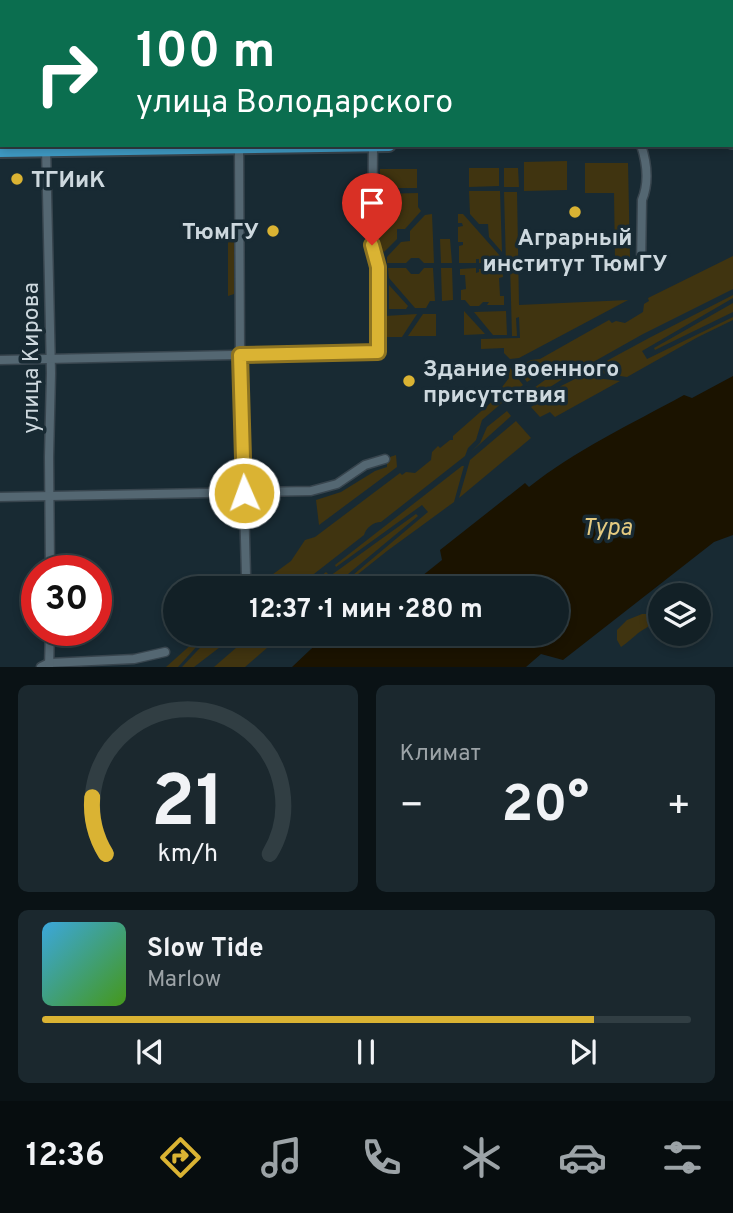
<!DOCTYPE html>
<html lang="ru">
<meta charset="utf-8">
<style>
body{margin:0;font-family:Overpass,sans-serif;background:#1b282e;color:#f1f3f6;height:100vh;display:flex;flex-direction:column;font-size:26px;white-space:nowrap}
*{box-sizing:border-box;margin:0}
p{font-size:23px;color:#9ca3a7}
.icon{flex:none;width:38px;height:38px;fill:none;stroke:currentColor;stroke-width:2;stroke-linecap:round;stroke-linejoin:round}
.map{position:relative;height:667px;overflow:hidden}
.details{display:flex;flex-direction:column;gap:18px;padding:18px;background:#0a1215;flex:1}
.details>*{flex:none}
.guide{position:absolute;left:0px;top:0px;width:733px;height:147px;box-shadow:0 4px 10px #0003,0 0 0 2px #313e43;background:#0b6e4f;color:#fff;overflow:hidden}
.controls{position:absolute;left:648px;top:583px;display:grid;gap:14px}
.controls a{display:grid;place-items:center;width:63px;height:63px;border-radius:50%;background:#122026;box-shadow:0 4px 10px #0003,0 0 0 2px #313e43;font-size:35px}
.speed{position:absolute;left:21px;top:555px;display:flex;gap:14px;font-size:35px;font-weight:700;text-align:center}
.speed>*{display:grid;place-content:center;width:91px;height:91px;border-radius:50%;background:#122026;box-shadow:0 4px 10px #0003,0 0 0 2px #313e43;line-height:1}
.speed .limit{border:10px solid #d22;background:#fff;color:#111}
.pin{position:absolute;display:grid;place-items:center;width:60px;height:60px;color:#fff;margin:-72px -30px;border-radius:50% 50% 50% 0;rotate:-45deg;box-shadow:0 0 7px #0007}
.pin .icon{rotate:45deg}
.me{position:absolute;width:77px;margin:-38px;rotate:358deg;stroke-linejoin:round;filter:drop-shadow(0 0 5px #0008)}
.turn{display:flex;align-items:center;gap:24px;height:147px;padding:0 21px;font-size:32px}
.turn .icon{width:91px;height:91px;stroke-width:2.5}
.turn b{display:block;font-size:49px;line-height:60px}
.big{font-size:52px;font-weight:700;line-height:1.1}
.details .widget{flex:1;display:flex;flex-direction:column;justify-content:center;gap:10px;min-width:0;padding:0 24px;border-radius:10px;background:#1b282e}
.details .dial{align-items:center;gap:0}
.dial svg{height:182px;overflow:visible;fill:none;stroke:#313e43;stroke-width:7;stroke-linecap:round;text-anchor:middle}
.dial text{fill:#f1f3f6;stroke:none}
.song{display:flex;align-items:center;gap:21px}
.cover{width:84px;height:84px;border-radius:10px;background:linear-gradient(135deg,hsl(200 70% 55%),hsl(100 70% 35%))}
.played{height:7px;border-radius:4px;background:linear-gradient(90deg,#dab333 85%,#313e43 85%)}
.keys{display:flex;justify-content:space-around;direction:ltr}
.heat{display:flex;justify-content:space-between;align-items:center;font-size:38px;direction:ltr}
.details .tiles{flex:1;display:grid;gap:18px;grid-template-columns:1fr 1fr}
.widget:last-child{grid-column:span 2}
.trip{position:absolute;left:163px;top:576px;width:406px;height:70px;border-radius:35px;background:#122026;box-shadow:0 4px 10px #0003,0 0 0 2px #313e43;font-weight:700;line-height:70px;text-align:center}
.tabs{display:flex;height:112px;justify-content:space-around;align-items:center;background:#070d0f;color:#9ca3a7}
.tabs .icon{width:49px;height:49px}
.tabs .on{color:#dab333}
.tabs b{font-size:32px;color:#f1f3f6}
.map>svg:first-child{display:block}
.green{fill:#403410}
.water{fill:#1b1300}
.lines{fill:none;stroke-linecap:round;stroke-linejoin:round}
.street-casing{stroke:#38454e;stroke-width:11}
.primary-casing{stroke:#38454e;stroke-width:16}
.street{stroke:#546772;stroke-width:8}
.primary{stroke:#3f9bc5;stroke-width:12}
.route-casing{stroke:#8e7421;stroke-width:18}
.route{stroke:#dab333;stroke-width:12}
.poi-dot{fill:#dab333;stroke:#182a33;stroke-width:2.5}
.labels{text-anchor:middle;stroke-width:7;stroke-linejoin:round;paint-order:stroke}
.poi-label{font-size:23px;font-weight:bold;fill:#cdd8de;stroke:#182a33;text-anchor:start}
.street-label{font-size:23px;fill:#cdd8de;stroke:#182a33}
.water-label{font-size:24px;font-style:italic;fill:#e4ca80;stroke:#182a33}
</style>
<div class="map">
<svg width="733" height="667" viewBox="0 0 733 667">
<rect width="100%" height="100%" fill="#182a33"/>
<g class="green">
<polygon points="567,161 567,190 524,191 524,162"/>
<polygon points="585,163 628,163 630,258 615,259 614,193 585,193"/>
<polygon points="469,168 499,168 499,186 469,187"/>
<polygon points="504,168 518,168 519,187 504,187"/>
<rect x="380" y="169" width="37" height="19"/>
<polygon points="469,191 500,191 502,252 489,237 488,224 479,224 470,214"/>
<polygon points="504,192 517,192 519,305 628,300 519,358 510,359 504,353 504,348 481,349 481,339 520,338 519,317 516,318 517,336 512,336 510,264 506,264"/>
<polygon points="418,193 418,207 421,211 405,229 397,229 397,239 384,252 379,248 379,194"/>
<polygon points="432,214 434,263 424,263 419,258 411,258 406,263 387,263 387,257 401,242 410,241 410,231 425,215"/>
<polygon points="458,214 463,214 501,257 502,263 479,263 479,259 476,259 476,263 459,263 459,246 463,245 463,242 458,242 458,227 463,226 462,223 458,223"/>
<polygon points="228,226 234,228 234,294 228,296"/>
<polygon points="440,239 450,239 452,263 441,263"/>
<path d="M733,256V289L643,334L579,370C571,370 569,372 562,374C548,379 542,371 527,382L513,363L523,365L531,360L540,359L609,320L612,323L616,321L625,323L643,312L644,304L649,301L648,298Z"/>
<polygon points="388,268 406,268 411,274 419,274 424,268 433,268 435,301 430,301 426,308 415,308 389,278"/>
<polygon points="441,268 452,268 453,300 442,301"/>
<polygon points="476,268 476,273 479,272 479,269 502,268 503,277 499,278 500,296 504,296 504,305 487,305 489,302 483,302 479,306 470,306 465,300 461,300 461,290 466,289 465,275 460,275 460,269"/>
<polygon points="389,285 408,306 406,309 389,309"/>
<polygon points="733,295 733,298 642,351 647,359 733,317 733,320 698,337 627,377 588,371 649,338"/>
<polygon points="733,303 733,312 655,350 654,348"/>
<polygon points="464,311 485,334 464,335"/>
<polygon points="506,311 507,335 493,335 474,312"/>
<polygon points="417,314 402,337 385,337 385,316"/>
<polygon points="423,314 436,314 436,336 408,336"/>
<path d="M507,364L523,385L482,420L476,440L468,448L465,456L381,522C373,522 366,528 364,535L310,577L302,578L295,585L254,588L291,561L305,540L315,537L400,473L402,475L406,472L415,473L431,460L432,452L438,446L440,448L450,440H453V436L495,399H498V396L501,393L499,391L509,378Z"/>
<polygon points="572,373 536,396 531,390 545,380 562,379"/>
<polygon points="581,376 620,381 555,417 550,412 540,417 531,407 561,386"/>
<polygon points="507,411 511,416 471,452 480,443 487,427"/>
<polygon points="516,421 531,438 459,498 470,460"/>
<polygon points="396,455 397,467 319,525 316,500 341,492 375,471 387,467 387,458"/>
<polygon points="462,466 464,466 454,502 387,551 348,582 347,580 428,512 422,505 336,567 335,565"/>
<polygon points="416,514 418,516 336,584 339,588 306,588 326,572 330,576"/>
<path d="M642,614H654L655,619C647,630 645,627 636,635C631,639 627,643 621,647L617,640V630L627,620Z"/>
<polygon points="203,634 208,634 178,667 166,667"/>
<polygon points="213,634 237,634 194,667 182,667"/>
<polygon points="252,634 283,634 245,667 214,667"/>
</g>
<path class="water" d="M733,376V535L714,542L563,660L541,654L526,667H292L311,649L331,634H556V588H407L442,560L440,550L525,483L529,487C576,450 631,424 684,395L692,398Z"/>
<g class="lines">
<defs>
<g id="street">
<polyline points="45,0 45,2"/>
<polyline points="237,0 237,2"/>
<polyline points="642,0 642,2"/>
<polyline points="441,2 441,0"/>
<polyline points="239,145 240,355 246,575"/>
<polyline points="46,147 51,373 49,457 50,570"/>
<path d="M641,267L642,200C649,183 647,163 641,145"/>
<polyline points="0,360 378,352 378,267 372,245 373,146"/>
<polyline points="0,497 311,491 337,484 365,465 385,459"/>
<polyline points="41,667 49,663 134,659 165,652"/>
<polyline points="49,667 50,630"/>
</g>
<g id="primary">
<polyline points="732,142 733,142"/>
<polyline points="0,151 389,145"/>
</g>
</defs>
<use href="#street" class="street-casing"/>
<use href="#primary" class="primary-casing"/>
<use href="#street" class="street"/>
<use href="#primary" class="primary"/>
</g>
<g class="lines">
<defs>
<polyline id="route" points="244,493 240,355 378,352 378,267 372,245"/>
</defs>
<use href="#route" class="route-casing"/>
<use href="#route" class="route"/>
</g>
<g class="poi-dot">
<circle cx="17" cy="179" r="7"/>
<circle cx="575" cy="212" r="7"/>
<circle cx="273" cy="231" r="7"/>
<circle cx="409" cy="381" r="7"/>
</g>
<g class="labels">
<g class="poi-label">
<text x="31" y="187">ТГИиК</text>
<text x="259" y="239" text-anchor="end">ТюмГУ</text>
<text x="575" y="245" text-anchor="middle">Аграрный<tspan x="575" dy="26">институт ТюмГУ</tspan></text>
<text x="423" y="376">Здание военного<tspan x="423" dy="26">присутствия</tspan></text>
</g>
<g class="street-label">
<text transform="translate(30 358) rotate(-90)" y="8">улица Кирова</text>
</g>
<g class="water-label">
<text x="607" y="535">Тура</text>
</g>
</g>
</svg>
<div class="controls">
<a><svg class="icon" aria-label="layers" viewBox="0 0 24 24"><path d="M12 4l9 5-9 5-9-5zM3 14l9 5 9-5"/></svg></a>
</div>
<div class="speed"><div class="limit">30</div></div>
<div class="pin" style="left:372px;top:245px;background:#d93025"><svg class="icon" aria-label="arrive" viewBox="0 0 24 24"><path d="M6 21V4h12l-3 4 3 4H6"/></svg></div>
<svg class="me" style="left:244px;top:493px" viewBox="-20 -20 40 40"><circle r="17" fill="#dab333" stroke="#fff" stroke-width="3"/><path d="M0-11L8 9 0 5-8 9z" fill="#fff"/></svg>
<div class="trip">12:37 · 1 мин · 280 m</div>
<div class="guide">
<div class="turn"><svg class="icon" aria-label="right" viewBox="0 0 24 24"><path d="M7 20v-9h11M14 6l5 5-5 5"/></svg><div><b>100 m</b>улица Володарского</div></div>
</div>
</div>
<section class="details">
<div class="tiles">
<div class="widget dial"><svg viewBox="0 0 100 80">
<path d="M14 69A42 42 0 1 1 86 69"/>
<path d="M14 69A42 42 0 0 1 8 44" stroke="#dab333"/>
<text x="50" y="56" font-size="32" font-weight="700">21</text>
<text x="50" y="72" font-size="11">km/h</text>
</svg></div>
<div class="widget"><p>Климат</p>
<div class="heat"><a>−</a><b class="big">20°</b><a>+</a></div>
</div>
<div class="widget">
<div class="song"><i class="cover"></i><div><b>Slow Tide</b><p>Marlow</p></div></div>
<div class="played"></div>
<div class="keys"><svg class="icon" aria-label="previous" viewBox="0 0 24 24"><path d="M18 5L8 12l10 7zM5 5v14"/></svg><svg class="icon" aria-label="pause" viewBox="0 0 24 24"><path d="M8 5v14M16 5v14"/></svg><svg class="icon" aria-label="next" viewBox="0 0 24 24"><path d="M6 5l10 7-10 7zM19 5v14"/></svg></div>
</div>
</div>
</section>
<nav class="tabs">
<b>12:36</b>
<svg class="icon on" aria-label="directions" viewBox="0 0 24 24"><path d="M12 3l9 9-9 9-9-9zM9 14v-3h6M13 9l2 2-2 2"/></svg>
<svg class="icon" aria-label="music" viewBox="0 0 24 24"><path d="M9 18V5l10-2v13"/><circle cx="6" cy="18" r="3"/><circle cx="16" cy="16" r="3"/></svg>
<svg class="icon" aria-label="phone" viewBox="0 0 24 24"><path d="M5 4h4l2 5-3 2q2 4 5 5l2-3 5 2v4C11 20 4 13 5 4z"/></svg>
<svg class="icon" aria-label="climate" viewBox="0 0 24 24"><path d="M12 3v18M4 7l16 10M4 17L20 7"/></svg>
<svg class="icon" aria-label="car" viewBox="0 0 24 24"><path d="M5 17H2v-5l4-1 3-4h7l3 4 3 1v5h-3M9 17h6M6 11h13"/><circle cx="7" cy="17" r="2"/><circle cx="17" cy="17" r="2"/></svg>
<svg class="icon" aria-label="filters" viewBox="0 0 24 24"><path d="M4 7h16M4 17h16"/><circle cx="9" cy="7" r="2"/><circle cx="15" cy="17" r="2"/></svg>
</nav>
